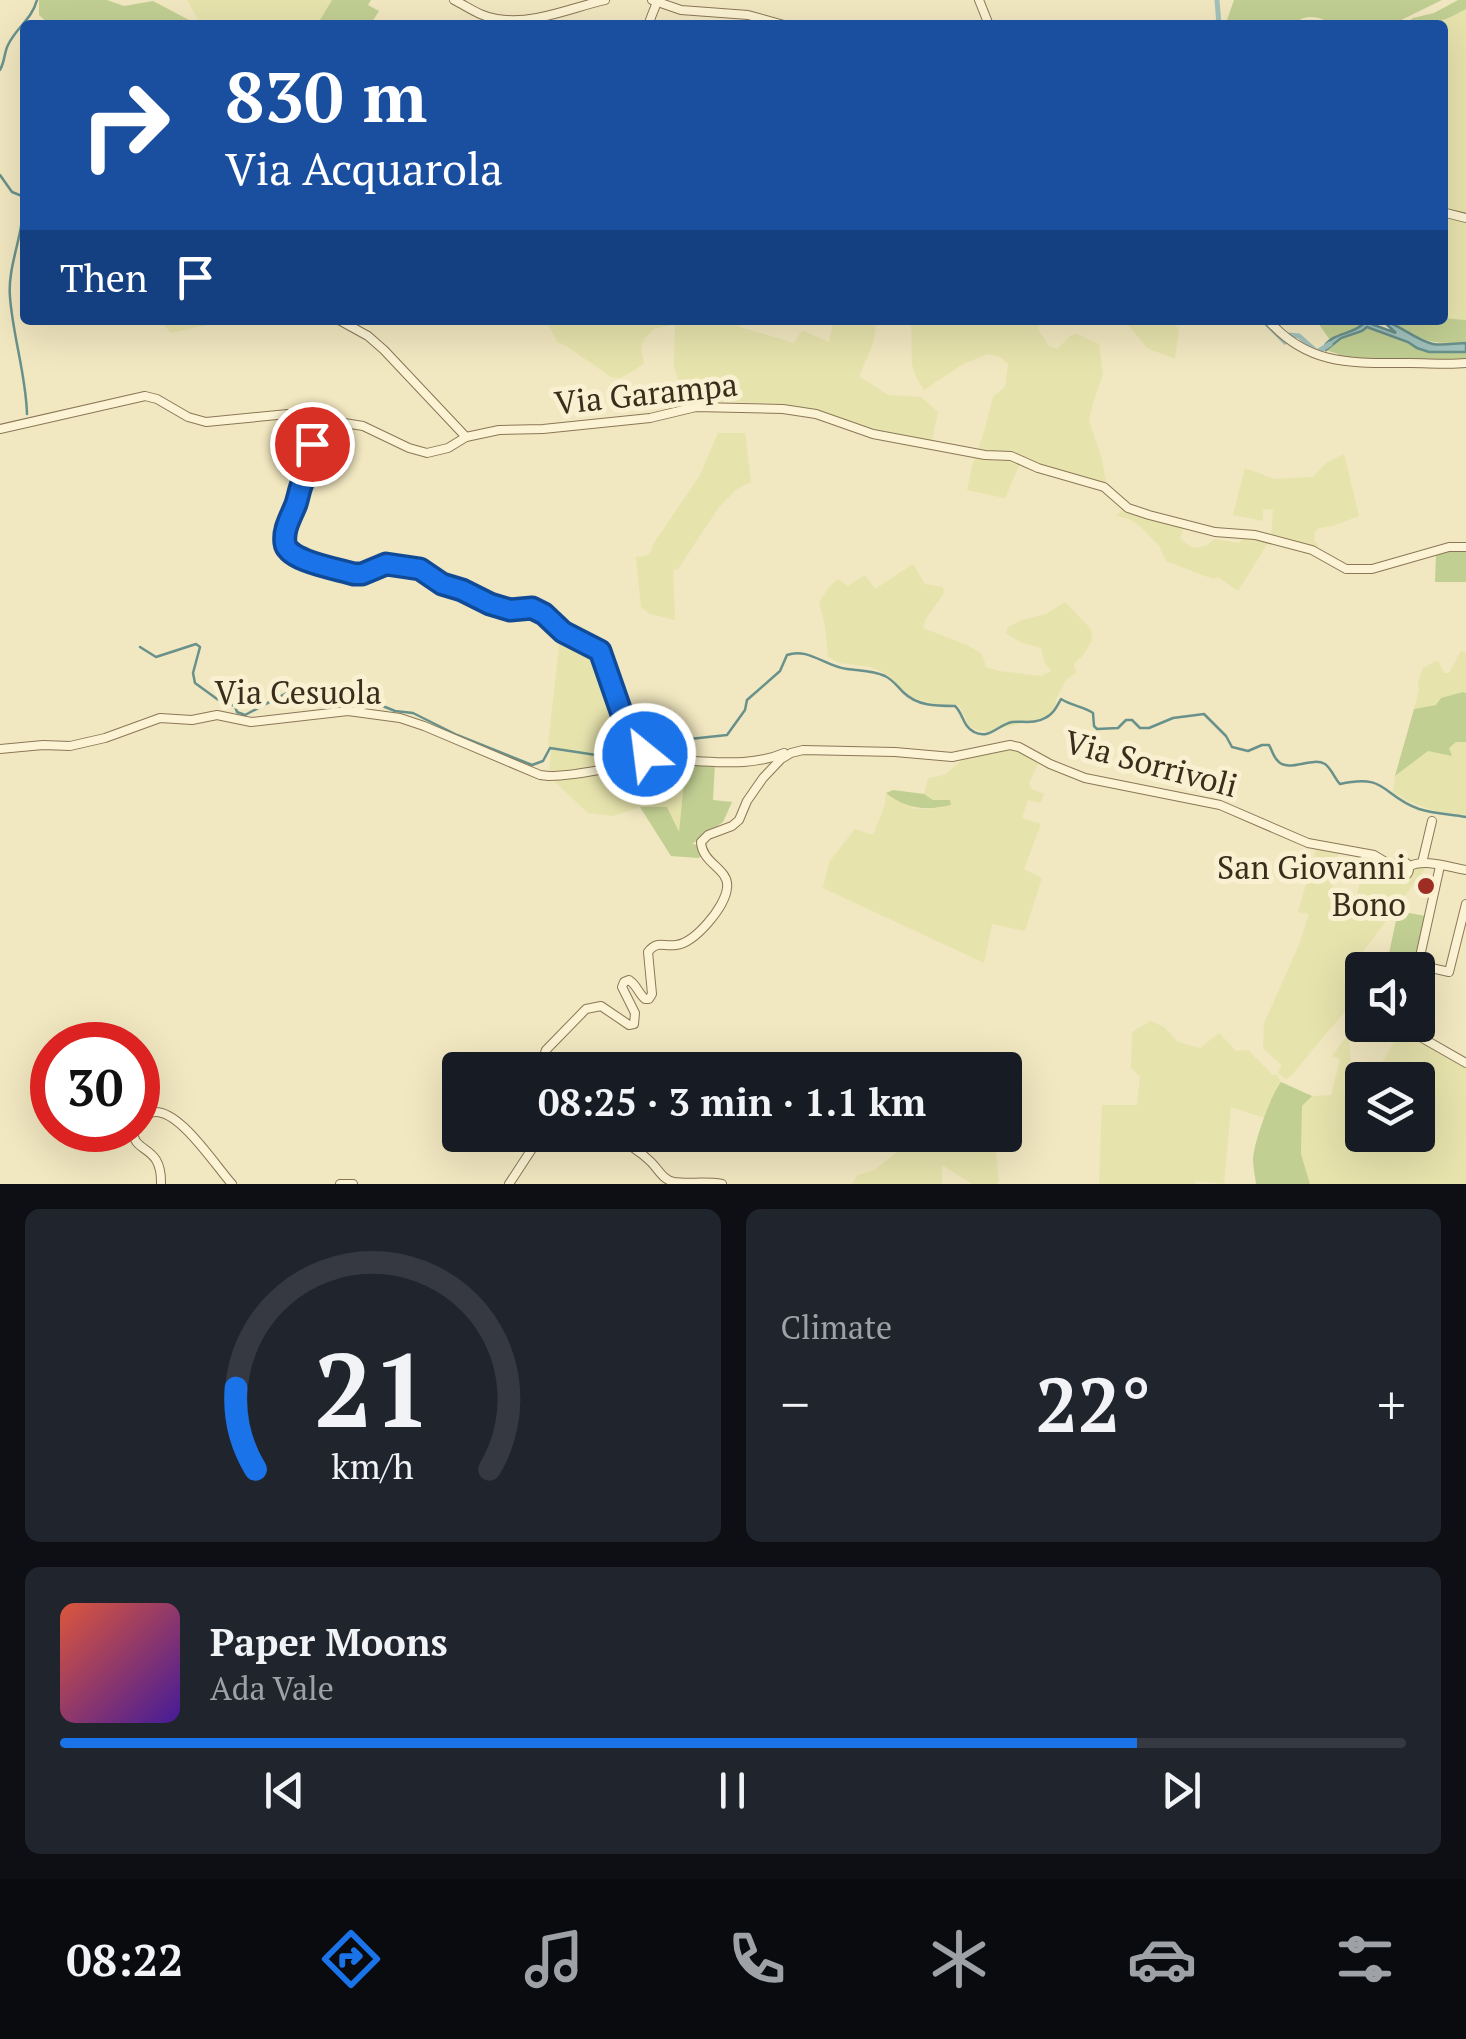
<!DOCTYPE html>
<meta charset="utf-8">
<style>
body{margin:0;font-family:"PT Serif",serif;background:#20242c;color:#f1f3f6;height:100vh;display:flex;flex-direction:column;font-size:38px;white-space:nowrap}
*{box-sizing:border-box;margin:0}
p{font-size:32px;color:#9ea1a6}
.icon{flex:none;width:55px;height:55px;fill:none;stroke:currentColor;stroke-width:2;stroke-linecap:round;stroke-linejoin:round}
.map{position:relative;height:1184px;overflow:hidden}
.details{display:flex;flex-direction:column;gap:25px;padding:25px;background:#0d0f14;flex:1}
.details>*{flex:none}
.top-card{position:absolute;left:20px;top:20px;width:1428px;height:305px;border-radius:10px;box-shadow:0 10px 40px #0002;background:#1a4fa0;color:#fff;overflow:hidden}
.controls{position:absolute;left:1345px;top:952px;display:grid;gap:20px}
.controls a{display:grid;place-items:center;width:90px;height:90px;border-radius:10px;background:#171b24;box-shadow:0 10px 40px #0002;font-size:50px}
.speed{position:absolute;left:30px;top:1022px;display:flex;gap:20px;font-size:50px;font-weight:700;text-align:center}
.speed>*{display:grid;place-content:center;width:130px;height:130px;border-radius:50%;background:#171b24;box-shadow:0 10px 40px #0002;line-height:1}
.speed .limit{border:15px solid #d22;background:#fff;color:#111}
.pin{position:absolute;display:grid;place-items:center;width:85px;height:85px;color:#fff;margin:-42px;border:5px solid #fff;border-radius:50%;box-shadow:0 2px 10px #0007}
.me{position:absolute;width:110px;margin:-55px;rotate:331deg;stroke-linejoin:round;filter:drop-shadow(0 0 8px #0008)}
.turn{display:flex;align-items:center;gap:35px;height:210px;padding:0 40px;font-size:45px}
.turn .icon{width:130px;height:130px;stroke-width:2.5}
.turn b{display:block;font-size:70px;line-height:85px}
.then{display:flex;align-items:center;height:95px;padding:0 40px;background:#0003;gap:20px;font-size:38px}
.big{font-size:75px;font-weight:600;line-height:1.1}
.details .card{flex:1;display:flex;flex-direction:column;justify-content:center;gap:15px;min-width:0;padding:0 35px;border-radius:15px;background:#20242c}
.details .dial{align-items:center;gap:0}
.dial svg{height:260px;overflow:visible;fill:none;stroke:#363941;stroke-width:7;stroke-linecap:round;text-anchor:middle}
.dial text{fill:#f1f3f6;stroke:none}
.song{display:flex;align-items:center;gap:30px}
.cover{width:120px;height:120px;border-radius:15px;background:linear-gradient(135deg,hsl(10 70% 55%),hsl(260 70% 35%))}
.played{height:10px;border-radius:5px;background:linear-gradient(90deg,#1a73e8 80%,#363941 80%)}
.keys{display:flex;justify-content:space-around;direction:ltr}
.heat{display:flex;justify-content:space-between;align-items:center;font-size:55px;direction:ltr}
.details .tiles{flex:1;display:grid;gap:25px;grid-template-columns:1fr 1fr}
.card:last-child{grid-column:span 2}
.trip{position:absolute;left:442px;top:1052px;width:580px;height:100px;border-radius:10px;background:#171b24;box-shadow:0 10px 40px #0002;font-weight:600;line-height:100px;text-align:center}
.dock{display:flex;height:160px;justify-content:space-around;align-items:center;background:#090b0e;color:#9ea1a6}
.dock .icon{width:70px;height:70px}
.dock .current{color:#1a73e8}
.dock b{font-size:45px;color:#f1f3f6}
.map>svg:first-child{display:block}
.farmland{fill:#e7e3ad;fill-rule:evenodd}
.green{fill:#c2cf93}
.water{fill:#a3c2bc;stroke:#69918b;stroke-width:2.5}
.lines{fill:none;stroke-linecap:round;stroke-linejoin:round}
.stream{stroke:#69918b;stroke-width:2.5}
.canal{stroke:#a3c2bc;stroke-width:5}
.minor-casing{stroke:#8b7757;stroke-width:10}
.minor{stroke:#fbf3d3;stroke-width:8}
.route-casing{stroke:#114b97;stroke-width:25}
.route{stroke:#1a73e8;stroke-width:18}
.poi-dot{fill:#9e2e23;stroke:#f8f0d0;stroke-width:4}
.labels{text-anchor:middle;stroke-width:10;stroke-linejoin:round;paint-order:stroke}
.street-label{font-size:32px;fill:#392d1c;stroke:#f8f0d0}
.poi-label{font-size:32px;fill:#392d1c;stroke:#f8f0d0;text-anchor:end}
</style>
<div class="map">
<svg width="1466" height="1184" viewBox="0 0 1466 1184">
<rect width="100%" height="100%" fill="#f1e7c0"/>
<g class="farmland">
<polygon points="187,0 332,0 317,25 201,25"/>
<polygon points="1466,9 1466,320 1443,318 1442,25 1433,25"/>
<polygon points="162,320 229,320 171,333 163,324"/>
<polygon points="545,320 730,320 740,327 794,343 802,330 829,342 834,320 877,320 873,344 859,376 888,395 921,397 938,412 932,441 882,433 784,404 696,401 679,383 674,367 675,324 654,329 644,339 641,349 644,363 635,370 620,378 611,377 565,345 558,343"/>
<polygon points="911,320 1041,320 1038,329 1049,346 1057,349 1070,336 1077,334 1099,344 1103,375 1093,403 1089,421 1101,456 1107,486 1022,459 1005,498 967,490 972,466 984,432 993,397 1005,387 1008,364 1000,357 988,354 963,364 924,390 917,379 912,365"/>
<polygon points="1124,320 1163,320 1179,328 1175,359 1147,348"/>
<polygon points="718,433 745,433 751,482 737,489 719,507 678,569 673,570 675,620 650,614 641,607 636,557 649,555 654,543 700,475"/>
<polygon points="1344,454 1359,516 1333,526 1319,528 1315,532 1314,540 1319,546 1316,549 1271,536 1273,509 1263,510 1263,521 1233,515 1245,468 1275,479 1313,477 1327,462"/>
<polygon points="1123,509 1184,526 1180,539 1193,548 1206,546 1215,539 1239,543 1244,537 1269,541 1238,591 1218,577 1213,579 1166,561 1159,546 1140,526 1129,519 1116,516"/>
<polygon points="913,564 925,584 943,587 944,593 925,620 923,628 967,645 982,654 986,667 999,671 1041,676 1051,671 1044,661 1041,648 1020,642 1006,633 1008,627 1022,620 1046,614 1065,602 1091,629 1092,640 1084,654 1074,664 1076,673 1066,680 1057,697 1054,709 1046,718 997,729 992,733 977,730 969,726 959,705 936,704 912,698 886,674 871,667 840,663 828,657 825,626 819,602 829,587 838,579 848,586 865,575 875,589"/>
<polygon points="560,638 595,655 614,701 638,741 634,743 634,749 630,750 633,763 549,773 551,751 548,745"/>
<polygon points="1461,651 1466,653 1466,693 1463,692 1436,705 1414,709 1419,690 1418,681 1423,668 1438,660 1444,673 1449,673"/>
<polygon points="1456,742 1466,742 1466,815 1438,812 1408,801 1393,792 1395,776 1428,751 1451,755 1448,748"/>
<polygon points="1000,748 1014,749 1039,761 1029,784 1032,789 1044,794 1041,803 1028,800 1022,818 1041,824 1024,869 1042,878 1025,931 992,924 984,963 823,888 829,862 855,829 873,835 885,805 886,793 891,798 915,809 939,808 951,805 949,800 933,800 924,794 928,778 944,775 966,757"/>
<polygon points="686,762 679,835 667,807 640,807 613,816 588,813 554,781 556,778 646,764"/>
<polygon points="1316,850 1338,853 1331,890 1357,895 1365,856 1427,866 1362,953 1385,970 1362,970 1362,994 1330,1029 1291,1076 1285,1079 1278,1073 1282,1066 1263,1048 1264,1023 1299,945 1309,914 1298,912"/>
<polygon points="1151,1021 1164,1027 1178,1042 1200,1048 1219,1033 1236,1051 1248,1050 1273,1075 1277,1075 1281,1082 1277,1086 1265,1118 1231,1107 1224,1184 1197,1181 1194,1184 1099,1184 1102,1105 1137,1105 1140,1076 1131,1068 1132,1032"/>
<path d="M1401,1030L1466,1067V1184H1310L1301,1155L1302,1106L1312,1096L1331,1095L1340,1059L1332,1056L1346,1037L1349,1039L1351,1063L1380,1066ZM1362,1080H1418V1135H1374L1377,1138L1375,1140L1367,1135L1359,1138L1353,1137L1345,1129L1351,1097L1362,1098Z"/>
<polygon points="933,1135 994,1135 999,1181 996,1184 972,1184 942,1165 942,1184 852,1184 858,1175 874,1170 900,1150"/>
</g>
<g class="green">
<polygon points="39,0 107,0 124,6 153,1 191,21 194,25 50,25 39,15"/>
<polygon points="332,0 371,0 368,5 379,11 370,25 317,25"/>
<path d="M1234,0H1442L1391,25L1388,21L1380,25H1333C1320,16 1305,13 1293,25H1230L1227,20Z"/>
<path d="M1458,0H1466V9C1440,23 1432,25 1403,25L1413,18L1434,13Z"/>
<path d="M1443,318L1466,320V343C1431,344 1417,341 1388,320H1442Z"/>
<path d="M1316,320H1349L1363,324C1354,333 1340,332 1330,340Z"/>
<polygon points="1367,327 1408,342 1417,348 1429,352 1466,352 1466,362 1341,359 1338,354 1326,350 1341,338 1362,331"/>
<polygon points="1455,549 1466,550 1466,582 1435,582 1436,555"/>
<polygon points="1463,692 1466,693 1466,742 1456,742 1449,748 1452,756 1428,751 1395,776 1414,709 1436,705 1441,698"/>
<polygon points="686,762 715,763 713,800 732,802 723,822 692,844 699,845 702,856 698,858 671,856 640,807 667,807 679,832"/>
<path d="M893,790L924,794L933,800H950L951,805C927,811 905,809 886,793Z"/>
<polygon points="1398,911 1426,916 1415,968 1387,963"/>
<path d="M1281,1082L1312,1096L1302,1106L1301,1154L1310,1184H1256C1255,1176 1253,1167 1253,1159C1254,1142 1271,1094 1281,1082Z"/>
</g>
<path class="water" d="M1349,320H1366L1371,324L1396,333L1382,320C1399,324 1415,340 1433,344C1443,346 1456,343 1466,343V352H1429L1417,348L1408,342L1367,327L1362,331L1341,338L1326,350L1324,347C1332,333 1350,335 1362,325Z"/>
<g class="lines">
<g class="stream">
<path d="M0,70C5,61 4,53 8,45C16,28 32,19 37,0"/>
<path d="M0,175L12,192L22,196C27,230 7,263 10,297C13,337 26,375 27,414"/>
<polyline points="140,647 156,657 196,644 200,647 193,673 195,683 217,699 235,706 237,712 245,715 298,687 311,689 323,694 335,694 349,688 358,696 395,711 413,713 457,735 532,765 543,761 550,748 616,758 637,752"/>
<path d="M645,749L671,741L727,735L745,710L747,700L780,671L787,655C808,647 826,667 847,669C860,671 872,670 885,676C893,680 897,686 903,692C917,706 936,706 955,706C963,713 963,727 974,732C989,740 998,725 1012,722C1024,721 1035,724 1045,718C1053,715 1057,706 1061,699C1072,706 1085,707 1093,713L1094,726L1097,729L1118,728L1126,720H1132L1140,728H1149L1173,718L1204,714L1226,736L1232,747L1248,751L1262,745H1269C1272,750 1273,756 1277,760C1288,774 1311,756 1325,764C1331,768 1335,779 1340,784C1387,773 1382,796 1419,809C1435,814 1450,814 1466,817"/>
</g>
<g class="canal">
<polyline points="1217,0 1219,25"/>
<polyline points="1263,320 1285,342 1290,335 1299,336 1317,352 1330,344"/>
</g>
<defs>
<g id="minor">
<path d="M454,0C468,7 481,17 497,19C534,25 570,8 605,0"/>
<polyline points="652,0 681,10 748,15 784,25"/>
<polyline points="979,0 989,25"/>
<polyline points="648,25 657,2"/>
<polyline points="1442,212 1466,218"/>
<polyline points="339,320 368,336 384,350 466,437"/>
<path d="M1268,320C1309,367 1354,363 1411,363C1429,363 1448,365 1466,363"/>
<polyline points="288,414 312,436 312,470 302,478 301,483 287,524 286,549 295,556 354,574 362,574 386,564 420,569 442,584 462,590 490,604 509,610 533,608 544,613 563,633 600,651 625,720 636,737 648,762"/>
<polyline points="0,429 145,396 157,399 188,417 206,422 288,414 363,426 409,448 427,453 448,448 466,437 499,430 543,429 650,418 696,407 783,409 816,414 873,434 985,455 1011,456 1038,468 1104,487 1128,508 1149,515 1215,532 1255,535 1312,550 1346,569 1372,569 1449,547 1466,547"/>
<path d="M0,749L43,745L70,746L105,738L160,718L192,720L217,715L251,722L348,711L400,718L424,726L540,775L549,776C586,776 622,763 659,761C701,758 744,770 784,753"/>
<circle cx="1401" cy="869" r="8"/>
<polyline points="1422,863 1432,821"/>
<path d="M1408,867C1424,858 1448,867 1466,870"/>
<polyline points="1418,965 1449,972 1466,904"/>
<polyline points="1417,970 1440,866"/>
<polyline points="1410,1025 1417,1035 1466,1063"/>
<path d="M542,1070V1061L546,1050L586,1009L601,1006L629,1025L634,1024L635,1013L622,987L624,982L629,980C637,985 638,993 645,999H649L652,994L648,952C657,940 663,947 676,945C695,943 725,907 727,888C730,869 702,864 701,842L708,835L732,826L739,820L747,801L763,778L781,759L791,753L803,750L895,752L952,757L1010,745L1019,747L1050,764L1085,778L1220,805L1308,843L1374,855L1394,867"/>
<path d="M138,1123C140,1121 147,1114 150,1113C176,1103 216,1167 232,1184"/>
<path d="M133,1130C133,1155 162,1143 161,1184"/>
<path d="M611,1135C625,1142 639,1150 651,1162C658,1169 663,1180 674,1182C689,1184 706,1181 722,1184"/>
<polyline points="340,1184 353,1184"/>
<polyline points="509,1184 541,1135"/>
</g>
</defs>
<use href="#minor" class="minor-casing"/>
<use href="#minor" class="minor"/>
</g>
<g class="lines">
<defs>
<path id="route" d="M312,444V470C299,483 301,488 296,504C291,517 283,529 285,543C287,561 338,569 354,574H362L386,564L420,569L442,584L462,590L490,604L510,610L532,608L544,614L563,632L600,651L624,720L645,754"/>
</defs>
<use href="#route" class="route-casing"/>
<use href="#route" class="route"/>
</g>
<circle class="poi-dot" cx="1426" cy="886" r="10"/>
<g class="labels">
<g class="street-label">
<text transform="translate(646 394) rotate(-6)" y="11">Via Garampa</text>
<text x="298" y="704">Via Cesuola</text>
<text transform="translate(1151 764) rotate(15)" y="11">Via Sorrivoli</text>
</g>
<g class="poi-label">
<text x="1406" y="879">San Giovanni<tspan x="1406" dy="37">Bono</tspan></text>
</g>
</g>
</svg>
<div class="controls">
<a><svg class="icon" aria-label="sound" viewBox="0 0 24 24"><path d="M4 9h4l5-4v14l-5-4H4zM17 9q2 3 0 6"/></svg></a>
<a><svg class="icon" aria-label="layers" viewBox="0 0 24 24"><path d="M12 4l9 5-9 5-9-5zM3 14l9 5 9-5"/></svg></a>
</div>
<div class="speed"><div class="limit">30</div></div>
<div class="pin" style="left:312px;top:444px;background:#d93025"><svg class="icon" aria-label="arrive" viewBox="0 0 24 24"><path d="M6 21V4h12l-3 4 3 4H6"/></svg></div>
<svg class="me" style="left:645px;top:754px" viewBox="-20 -20 40 40"><circle r="17" fill="#1a73e8" stroke="#fff" stroke-width="3"/><path d="M0-11L8 9 0 5-8 9z" fill="#fff"/></svg>
<div class="trip">08:25 · 3 min · 1.1 km</div>
<div class="top-card">
<div class="turn"><svg class="icon" aria-label="right" viewBox="0 0 24 24"><path d="M7 20v-9h11M14 6l5 5-5 5"/></svg><div><b>830 m</b>Via Acquarola</div></div>
<div class="then">Then<svg class="icon" aria-label="arrive" viewBox="0 0 24 24"><path d="M6 21V4h12l-3 4 3 4H6"/></svg></div>
</div>
</div>
<section class="details">
<div class="tiles">
<div class="card dial"><svg viewBox="0 0 100 80">
<path d="M14 69A42 42 0 1 1 86 69"/>
<path d="M14 69A42 42 0 0 1 8 44" stroke="#1a73e8"/>
<text x="50" y="56" font-size="32" font-weight="700">21</text>
<text x="50" y="72" font-size="11">km/h</text>
</svg></div>
<div class="card"><p>Climate</p>
<div class="heat"><a>−</a><b class="big">22°</b><a>+</a></div>
</div>
<div class="card">
<div class="song"><i class="cover"></i><div><b>Paper Moons</b><p>Ada Vale</p></div></div>
<div class="played"></div>
<div class="keys"><svg class="icon" aria-label="previous" viewBox="0 0 24 24"><path d="M18 5L8 12l10 7zM5 5v14"/></svg><svg class="icon" aria-label="pause" viewBox="0 0 24 24"><path d="M8 5v14M16 5v14"/></svg><svg class="icon" aria-label="next" viewBox="0 0 24 24"><path d="M6 5l10 7-10 7zM19 5v14"/></svg></div>
</div>
</div>
</section>
<nav class="dock">
<b>08:22</b>
<svg class="icon current" aria-label="directions" viewBox="0 0 24 24"><path d="M12 3l9 9-9 9-9-9zM9 14v-3h6M13 9l2 2-2 2"/></svg>
<svg class="icon" aria-label="music" viewBox="0 0 24 24"><path d="M9 18V5l10-2v13"/><circle cx="6" cy="18" r="3"/><circle cx="16" cy="16" r="3"/></svg>
<svg class="icon" aria-label="phone" viewBox="0 0 24 24"><path d="M5 4h4l2 5-3 2q2 4 5 5l2-3 5 2v4C11 20 4 13 5 4z"/></svg>
<svg class="icon" aria-label="climate" viewBox="0 0 24 24"><path d="M12 3v18M4 7l16 10M4 17L20 7"/></svg>
<svg class="icon" aria-label="car" viewBox="0 0 24 24"><path d="M5 17H2v-5l4-1 3-4h7l3 4 3 1v5h-3M9 17h6M6 11h13"/><circle cx="7" cy="17" r="2"/><circle cx="17" cy="17" r="2"/></svg>
<svg class="icon" aria-label="filters" viewBox="0 0 24 24"><path d="M4 7h16M4 17h16"/><circle cx="9" cy="7" r="2"/><circle cx="15" cy="17" r="2"/></svg>
</nav>
